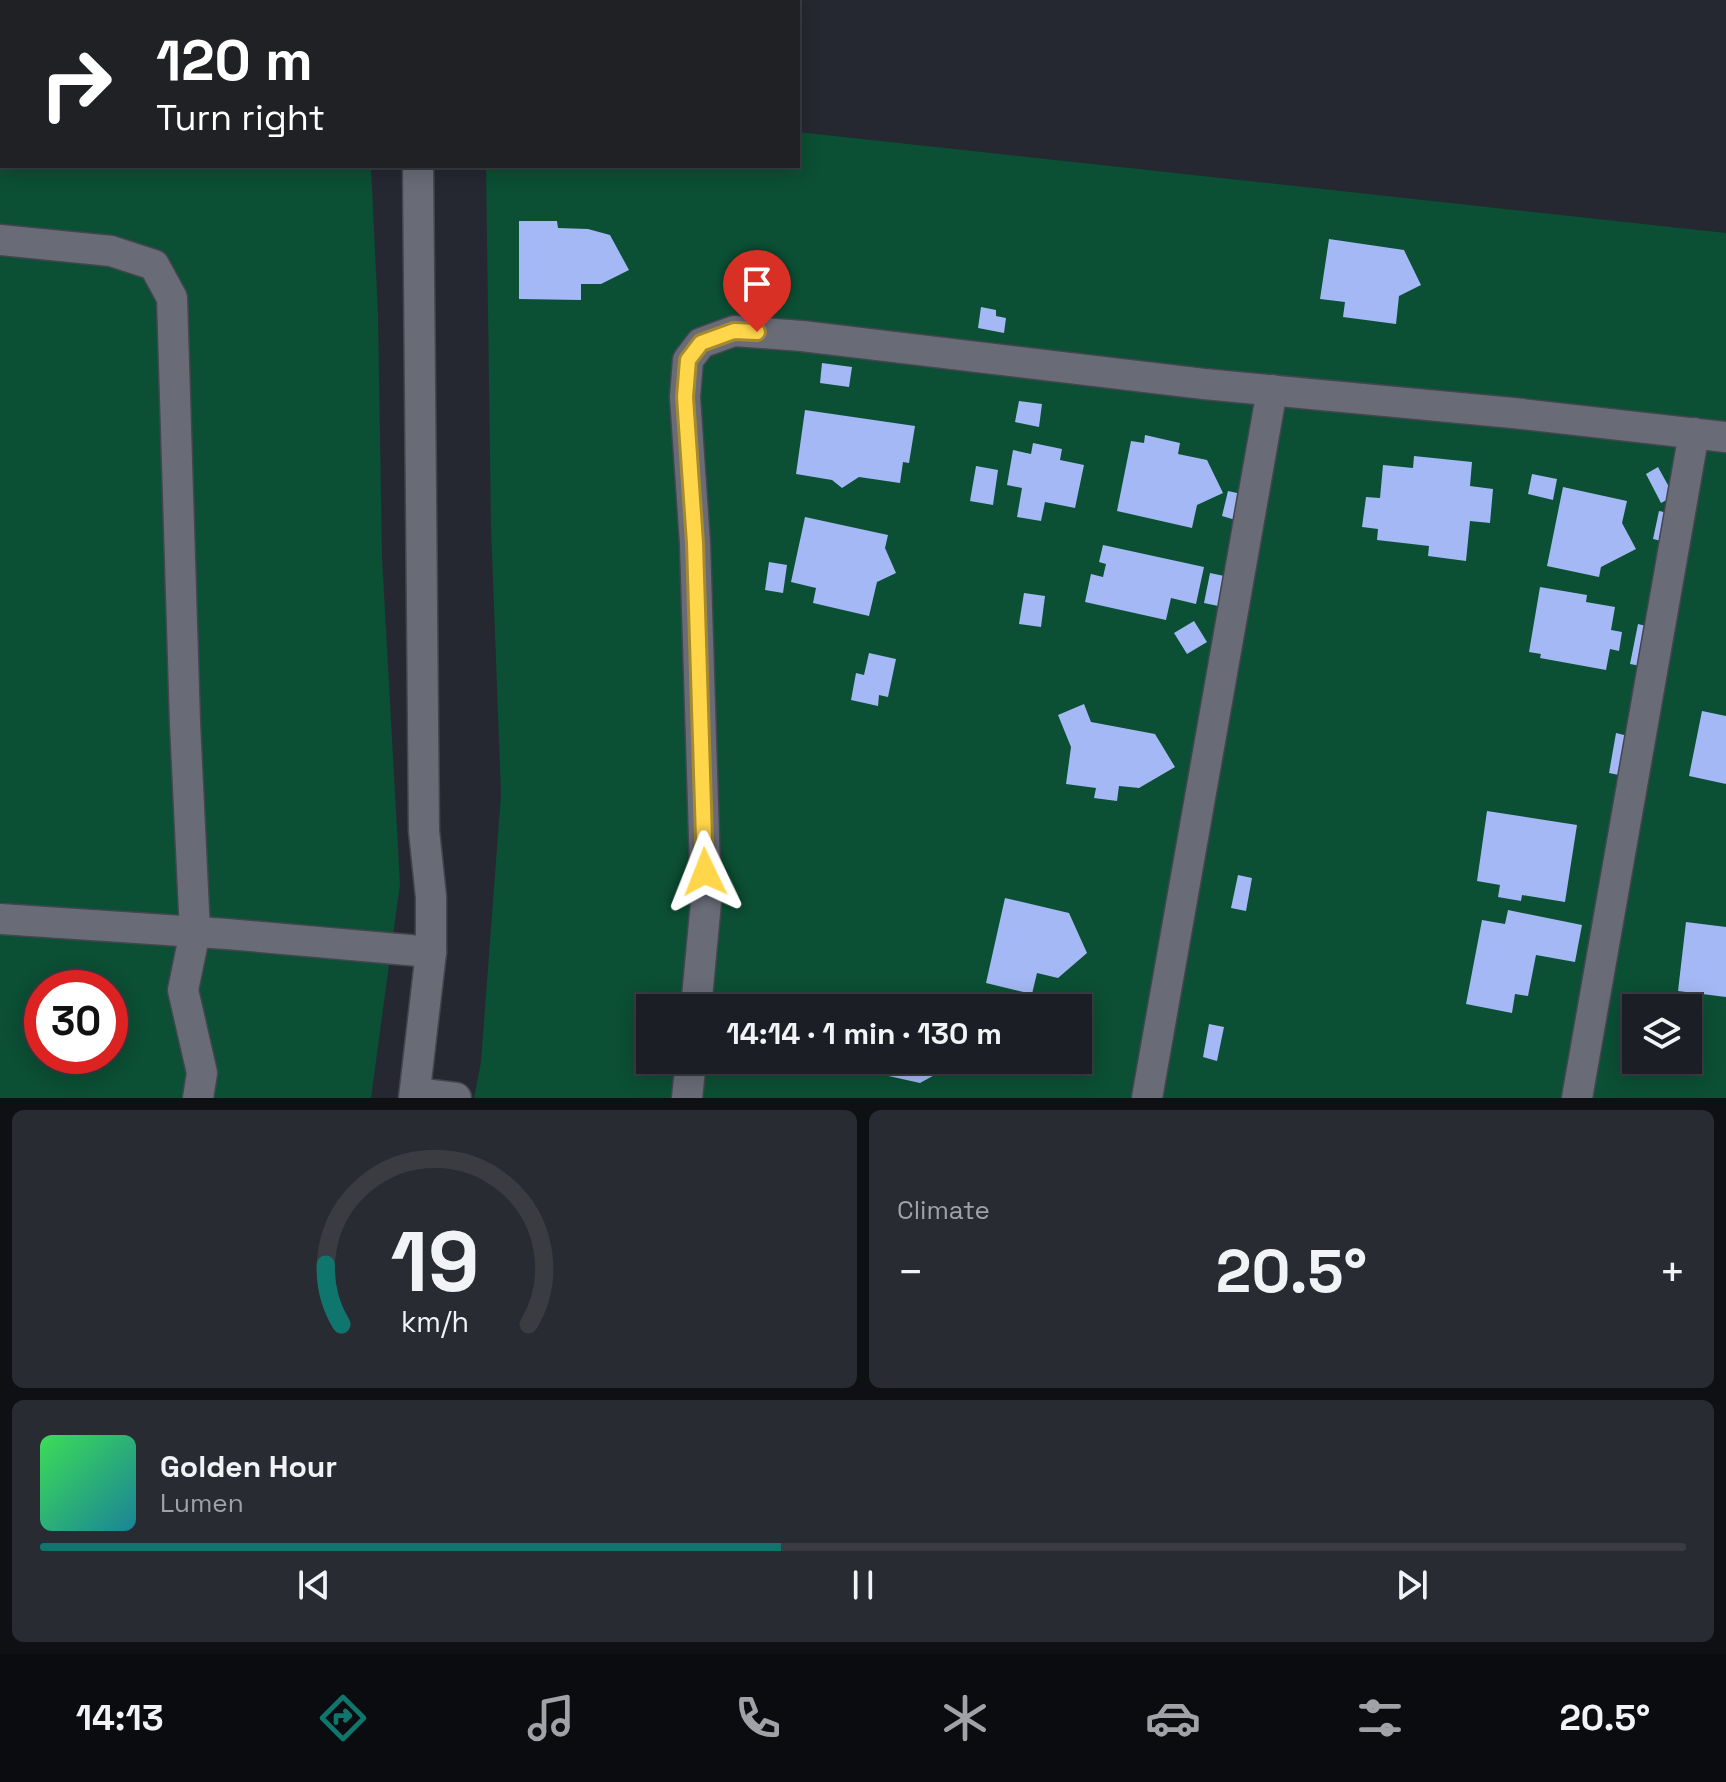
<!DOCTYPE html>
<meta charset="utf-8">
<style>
body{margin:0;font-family:"Space Grotesk",sans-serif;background:#292b32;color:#f1f3f6;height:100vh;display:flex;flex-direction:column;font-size:30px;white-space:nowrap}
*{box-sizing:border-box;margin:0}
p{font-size:26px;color:#a0a2a7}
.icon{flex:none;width:44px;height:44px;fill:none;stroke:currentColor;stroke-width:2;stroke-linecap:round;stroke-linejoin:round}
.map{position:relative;height:1098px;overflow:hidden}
.details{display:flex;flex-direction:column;gap:12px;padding:12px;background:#0f1014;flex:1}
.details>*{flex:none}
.top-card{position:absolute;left:0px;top:0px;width:800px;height:168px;box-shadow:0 4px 20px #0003,0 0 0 2px #3a3c42;background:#202124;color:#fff;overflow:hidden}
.controls{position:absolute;left:1622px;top:994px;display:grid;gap:16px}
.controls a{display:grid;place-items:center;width:80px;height:80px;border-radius:0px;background:#1c1e25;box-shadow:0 4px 20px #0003,0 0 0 2px #3a3c42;font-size:40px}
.speed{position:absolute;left:24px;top:970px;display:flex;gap:16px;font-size:40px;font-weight:700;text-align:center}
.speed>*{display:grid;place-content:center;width:104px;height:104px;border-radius:50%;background:#1c1e25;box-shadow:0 4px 20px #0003,0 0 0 2px #3a3c42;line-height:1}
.speed .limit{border:12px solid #d22;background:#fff;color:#111}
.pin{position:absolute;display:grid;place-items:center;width:68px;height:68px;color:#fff;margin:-82px -34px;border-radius:50% 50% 50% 0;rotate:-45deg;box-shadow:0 0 8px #0007}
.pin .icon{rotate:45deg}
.me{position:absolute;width:88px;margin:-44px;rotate:358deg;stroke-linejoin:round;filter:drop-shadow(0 0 6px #0008)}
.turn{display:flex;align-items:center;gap:28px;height:168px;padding:0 24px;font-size:36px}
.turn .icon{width:104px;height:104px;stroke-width:2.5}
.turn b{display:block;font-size:56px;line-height:68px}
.big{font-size:60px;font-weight:700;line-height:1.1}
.details .card{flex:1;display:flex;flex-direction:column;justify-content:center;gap:12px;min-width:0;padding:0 28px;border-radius:12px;background:#292b32}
.details .dial{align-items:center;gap:0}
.dial svg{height:208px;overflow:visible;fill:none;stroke:#3a3c42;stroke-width:7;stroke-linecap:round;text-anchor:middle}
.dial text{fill:#f1f3f6;stroke:none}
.song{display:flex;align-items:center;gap:24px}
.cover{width:96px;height:96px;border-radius:12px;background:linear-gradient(135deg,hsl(130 70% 55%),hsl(190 70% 35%))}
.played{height:8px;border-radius:4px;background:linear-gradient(90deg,#0f766e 45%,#3a3c42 45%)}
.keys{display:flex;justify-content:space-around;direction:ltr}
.heat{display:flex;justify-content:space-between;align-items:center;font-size:44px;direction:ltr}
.details .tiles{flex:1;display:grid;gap:12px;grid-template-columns:1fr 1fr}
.card:last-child{grid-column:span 2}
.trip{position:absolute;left:636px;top:994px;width:456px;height:80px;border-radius:0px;background:#1c1e25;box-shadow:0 4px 20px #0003,0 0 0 2px #3a3c42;font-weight:700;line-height:80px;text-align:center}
.dock{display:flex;height:128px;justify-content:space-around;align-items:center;background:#0b0c0f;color:#a0a2a7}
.dock .icon{width:56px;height:56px}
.dock .on{color:#0f766e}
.dock b{font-size:36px;color:#f1f3f6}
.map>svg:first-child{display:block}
.green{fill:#0b4f34;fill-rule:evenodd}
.building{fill:#a4b8f5}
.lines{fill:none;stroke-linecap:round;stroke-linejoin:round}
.street-casing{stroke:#43464e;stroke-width:33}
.street{stroke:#696c77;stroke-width:30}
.route-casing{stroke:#a68a30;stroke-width:20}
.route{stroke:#ffd54a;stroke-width:14}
</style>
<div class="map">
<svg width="1726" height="1098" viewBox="0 0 1726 1098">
<rect width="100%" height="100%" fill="#252831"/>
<g class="green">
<path d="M0,40L2,166H371L378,315L382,557L400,884L371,1098H0ZM42,988H110V1056H42Z"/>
<path d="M798,132L1726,233V1098H474L481,1062L501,794L491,527L486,166H798ZM650,1008H1078V1060H650ZM1636,1008H1688V1060H1636Z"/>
</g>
<g class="building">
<polygon points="519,221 557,221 558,228 588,229 610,235 629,270 601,284 581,284 581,300 519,299"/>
<polygon points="1329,239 1404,250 1421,285 1399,296 1396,324 1343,317 1345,302 1320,299"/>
<polygon points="981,307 996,310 996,316 1006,318 1004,333 978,328"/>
<polygon points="822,363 852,367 849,387 820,383"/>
<polygon points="1019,401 1042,404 1039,427 1015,422"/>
<polygon points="805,410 915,426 909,463 903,462 900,483 859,477 842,488 832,480 796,474"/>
<polygon points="1145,435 1180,443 1178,454 1207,460 1223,493 1197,505 1192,528 1117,511 1131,441 1144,443"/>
<polygon points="1033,443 1062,449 1060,460 1084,465 1075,508 1045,502 1041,521 1017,517 1022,488 1007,485 1013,450 1031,454"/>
<polygon points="1414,456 1472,462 1470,486 1493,489 1490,523 1470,521 1466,561 1428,556 1429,546 1377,540 1378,529 1362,527 1366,497 1380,498 1383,465 1413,468"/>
<polygon points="976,466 998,470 993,505 970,501"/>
<polygon points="1658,467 1674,496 1661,503 1646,474"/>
<polygon points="1532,474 1557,479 1553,500 1528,494"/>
<polygon points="1563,487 1627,501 1622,523 1636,549 1601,567 1599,577 1547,566"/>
<polygon points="1228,491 1246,495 1239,521 1222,516"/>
<polygon points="1659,511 1673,514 1666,542 1653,539"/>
<polygon points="805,517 888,535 885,548 896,573 877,582 869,616 813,603 816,588 791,582"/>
<polygon points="1103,545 1204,567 1196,604 1171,598 1166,620 1085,602 1091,574 1103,577 1106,564 1099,562"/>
<polygon points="769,562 787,565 783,593 765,590"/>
<polygon points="1210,573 1229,577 1223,607 1204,603"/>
<polygon points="1540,587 1587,595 1586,602 1615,607 1611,630 1622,632 1619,651 1610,649 1606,670 1540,658 1541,654 1529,652"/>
<polygon points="1024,593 1045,596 1041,627 1019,624"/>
<polygon points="1194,621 1207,642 1187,654 1174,633"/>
<polygon points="1638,624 1654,628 1646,667 1630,664"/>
<polygon points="869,653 896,659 888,697 879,695 878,706 851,700 856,673 864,675"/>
<polygon points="1084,704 1091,722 1155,734 1175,767 1139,788 1119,786 1117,801 1094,798 1096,788 1066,784 1071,747 1058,715"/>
<polygon points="1702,711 1726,716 1726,784 1689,776"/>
<polygon points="1616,733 1632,737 1624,776 1609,773"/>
<polygon points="1487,811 1577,825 1565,902 1522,895 1521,901 1498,897 1500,885 1477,881"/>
<polygon points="1238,875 1252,878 1246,911 1231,908"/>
<polygon points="1005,898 1069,913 1087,953 1058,978 1037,973 1032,994 986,983"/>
<polygon points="1508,910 1582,925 1575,962 1536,955 1528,996 1515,994 1512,1013 1466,1004 1482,920 1505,924"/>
<polygon points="1686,922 1726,927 1726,997 1678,991"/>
<polygon points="1209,1024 1224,1027 1217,1061 1203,1057"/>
<polygon points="840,1060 962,1060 920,1083 839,1065"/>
</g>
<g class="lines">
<defs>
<g id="street">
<polyline points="427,2 428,0"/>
<polyline points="0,240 111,251 154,265 172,298 185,723 195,932 183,990 202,1073 198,1098"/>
<polyline points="0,919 227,934 431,952"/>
<polyline points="696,1008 706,902 695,543 685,397 688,360 701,343 734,331 802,336 1204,384 1513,413 1726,437"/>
<polyline points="415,1093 456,1098"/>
<polyline points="414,1098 431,952 431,897 424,831 418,166"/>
<polyline points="687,1098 691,1060"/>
<polyline points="1147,1098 1272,390"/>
<polyline points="1577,1098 1694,433"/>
</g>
</defs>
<use href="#street" class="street-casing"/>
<use href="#street" class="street"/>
</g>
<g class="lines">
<defs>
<polyline id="route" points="705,872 695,543 685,397 688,360 701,343 734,331 757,332"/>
</defs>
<use href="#route" class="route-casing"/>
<use href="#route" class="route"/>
</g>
</svg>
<div class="controls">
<a><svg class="icon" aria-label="layers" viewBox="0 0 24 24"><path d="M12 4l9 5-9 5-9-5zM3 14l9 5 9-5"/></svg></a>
</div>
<div class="speed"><div class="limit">30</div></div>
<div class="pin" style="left:757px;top:332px;background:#d93025"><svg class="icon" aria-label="arrive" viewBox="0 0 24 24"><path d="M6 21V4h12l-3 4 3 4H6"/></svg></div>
<svg class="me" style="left:705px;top:872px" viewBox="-20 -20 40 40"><path d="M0-17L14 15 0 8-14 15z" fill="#ffd54a" stroke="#fff" stroke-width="4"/></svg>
<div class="trip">14:14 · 1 min · 130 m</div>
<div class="top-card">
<div class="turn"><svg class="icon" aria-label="right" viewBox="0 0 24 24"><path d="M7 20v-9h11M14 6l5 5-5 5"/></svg><div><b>120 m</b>Turn right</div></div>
</div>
</div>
<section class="details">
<div class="tiles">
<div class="card dial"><svg viewBox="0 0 100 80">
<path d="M14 69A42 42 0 1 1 86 69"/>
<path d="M14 69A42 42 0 0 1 8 46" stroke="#0f766e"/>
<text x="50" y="56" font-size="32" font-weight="700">19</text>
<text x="50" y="72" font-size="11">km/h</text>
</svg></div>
<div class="card"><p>Climate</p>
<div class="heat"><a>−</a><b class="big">20.5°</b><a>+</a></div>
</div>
<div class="card">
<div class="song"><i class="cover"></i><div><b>Golden Hour</b><p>Lumen</p></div></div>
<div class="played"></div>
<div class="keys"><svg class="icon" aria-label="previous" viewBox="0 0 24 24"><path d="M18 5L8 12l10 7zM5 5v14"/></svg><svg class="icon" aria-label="pause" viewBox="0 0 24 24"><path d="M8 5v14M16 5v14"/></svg><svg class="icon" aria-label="next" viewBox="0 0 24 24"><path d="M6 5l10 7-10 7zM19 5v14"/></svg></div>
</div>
</div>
</section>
<nav class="dock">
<b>14:13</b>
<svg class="icon on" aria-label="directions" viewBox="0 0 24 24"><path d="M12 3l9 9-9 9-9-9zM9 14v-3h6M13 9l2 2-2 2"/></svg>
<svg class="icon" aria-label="music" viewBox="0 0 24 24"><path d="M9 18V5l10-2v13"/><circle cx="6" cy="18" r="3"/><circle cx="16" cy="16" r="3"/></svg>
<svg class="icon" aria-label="phone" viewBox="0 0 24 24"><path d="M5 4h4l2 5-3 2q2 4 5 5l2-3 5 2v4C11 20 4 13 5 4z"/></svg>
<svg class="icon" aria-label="climate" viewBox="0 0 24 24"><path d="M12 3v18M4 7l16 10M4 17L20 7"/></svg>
<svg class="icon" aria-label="car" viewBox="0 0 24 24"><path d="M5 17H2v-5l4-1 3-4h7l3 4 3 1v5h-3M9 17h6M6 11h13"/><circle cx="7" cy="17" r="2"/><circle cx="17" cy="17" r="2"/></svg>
<svg class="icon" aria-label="filters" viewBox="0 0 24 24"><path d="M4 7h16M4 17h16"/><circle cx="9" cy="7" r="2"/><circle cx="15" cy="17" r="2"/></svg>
<b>20.5°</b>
</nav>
